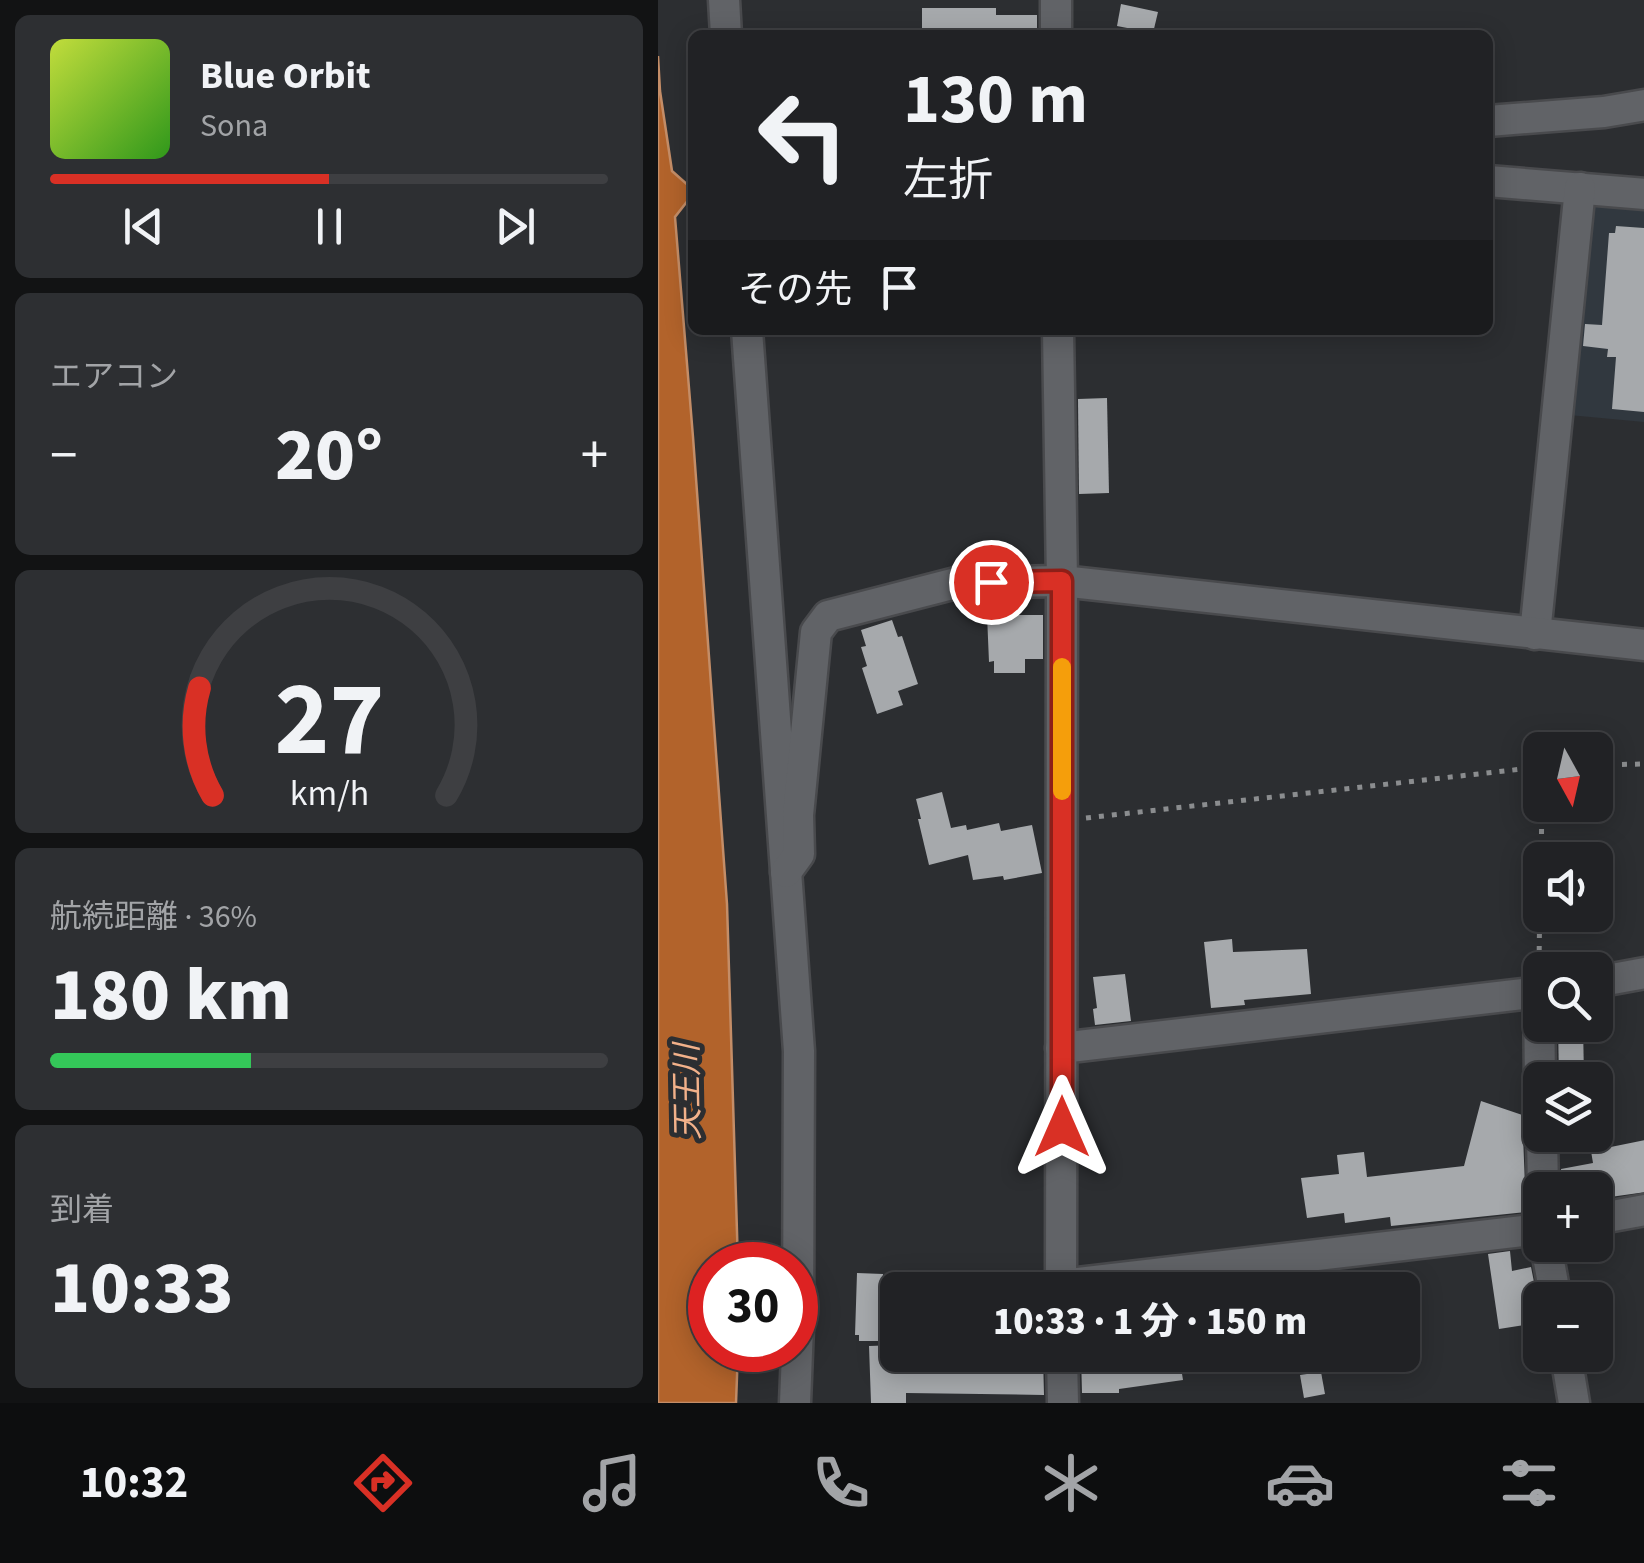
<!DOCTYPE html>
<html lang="ja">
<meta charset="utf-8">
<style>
body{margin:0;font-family:"Source Sans 3","Noto Sans JP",sans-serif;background:#2d2f32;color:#f1f3f6;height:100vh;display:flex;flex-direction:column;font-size:38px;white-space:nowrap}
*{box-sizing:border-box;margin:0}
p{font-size:32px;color:#a2a4a7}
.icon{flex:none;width:55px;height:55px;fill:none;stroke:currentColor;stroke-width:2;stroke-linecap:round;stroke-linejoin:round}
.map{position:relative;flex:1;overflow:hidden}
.drawer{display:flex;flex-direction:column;gap:15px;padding:15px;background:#121314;width:658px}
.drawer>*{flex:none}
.hud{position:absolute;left:30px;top:30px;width:805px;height:305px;border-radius:15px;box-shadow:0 5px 25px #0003,0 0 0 2px #3e3f42;background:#212225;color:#f1f3f6;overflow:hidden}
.needle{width:65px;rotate:172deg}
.tools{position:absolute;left:865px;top:732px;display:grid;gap:20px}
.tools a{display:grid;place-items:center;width:90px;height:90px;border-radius:15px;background:#212225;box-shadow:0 5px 25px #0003,0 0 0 2px #3e3f42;font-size:50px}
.speed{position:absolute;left:30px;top:1242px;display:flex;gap:20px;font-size:50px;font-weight:700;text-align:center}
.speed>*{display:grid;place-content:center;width:130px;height:130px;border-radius:50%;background:#212225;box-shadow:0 5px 25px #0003,0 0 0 2px #3e3f42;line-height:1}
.speed .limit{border:15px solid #d22;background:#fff;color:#111}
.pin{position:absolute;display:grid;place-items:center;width:85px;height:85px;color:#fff;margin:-42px;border:5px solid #fff;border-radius:50%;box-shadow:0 2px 10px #0007}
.me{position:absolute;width:110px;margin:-55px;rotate:0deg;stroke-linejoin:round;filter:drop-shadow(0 0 8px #0008)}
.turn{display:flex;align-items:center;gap:35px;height:210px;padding:0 50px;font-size:45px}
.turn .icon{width:130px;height:130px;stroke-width:2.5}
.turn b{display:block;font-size:70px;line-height:85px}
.then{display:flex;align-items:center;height:95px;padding:0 50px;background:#0003;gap:20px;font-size:38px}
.big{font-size:75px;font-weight:800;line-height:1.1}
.drawer .widget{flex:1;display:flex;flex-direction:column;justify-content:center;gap:15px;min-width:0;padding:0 35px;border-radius:15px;background:#2d2f32}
.drawer .dial{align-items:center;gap:0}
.dial svg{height:260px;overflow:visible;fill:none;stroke:#3e3f42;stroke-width:7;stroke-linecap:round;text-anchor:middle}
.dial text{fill:#f1f3f6;stroke:none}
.song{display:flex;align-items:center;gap:30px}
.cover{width:120px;height:120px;border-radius:15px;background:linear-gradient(135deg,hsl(70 70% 55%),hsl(110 70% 35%))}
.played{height:10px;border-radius:5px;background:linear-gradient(90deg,#d93025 50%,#3e3f42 50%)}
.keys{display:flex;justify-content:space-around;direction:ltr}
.heat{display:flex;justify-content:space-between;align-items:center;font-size:55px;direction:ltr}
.charge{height:15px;border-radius:8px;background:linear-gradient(90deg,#34c759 36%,#3e3f42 0)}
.trip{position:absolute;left:222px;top:1272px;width:540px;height:100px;border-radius:15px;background:#212225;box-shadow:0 5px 25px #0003,0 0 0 2px #3e3f42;font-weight:800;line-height:100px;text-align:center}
.tabs{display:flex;height:160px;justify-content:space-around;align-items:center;background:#0d0e0f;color:#a2a4a7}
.tabs .icon{width:70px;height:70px}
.tabs .active{color:#d93025}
.tabs b{font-size:45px;color:#f1f3f6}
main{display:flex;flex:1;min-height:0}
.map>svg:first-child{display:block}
.built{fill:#31383f}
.water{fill:#b2632b;stroke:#c48d67;stroke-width:2.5}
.building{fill:#a6a9ac}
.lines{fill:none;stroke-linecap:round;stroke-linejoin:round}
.street-casing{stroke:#494a4d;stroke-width:35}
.path{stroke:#8b8d8f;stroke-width:5;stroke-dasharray:5 8;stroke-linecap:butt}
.street{stroke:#616367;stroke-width:30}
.route-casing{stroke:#8d1f18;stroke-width:25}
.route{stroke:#d93025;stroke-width:18}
.slow{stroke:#f59e0b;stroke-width:18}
.labels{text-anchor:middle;stroke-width:10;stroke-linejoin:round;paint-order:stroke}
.water-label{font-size:32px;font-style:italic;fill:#f2b18a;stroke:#2c2e31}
</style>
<main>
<section class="drawer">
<div class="widget">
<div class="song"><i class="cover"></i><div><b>Blue Orbit</b><p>Sona</p></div></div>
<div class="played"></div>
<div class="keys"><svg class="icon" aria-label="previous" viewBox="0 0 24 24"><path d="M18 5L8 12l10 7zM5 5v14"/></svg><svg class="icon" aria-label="pause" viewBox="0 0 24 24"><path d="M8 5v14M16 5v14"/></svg><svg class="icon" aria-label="next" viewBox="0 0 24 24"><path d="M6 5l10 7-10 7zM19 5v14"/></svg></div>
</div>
<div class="widget"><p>エアコン</p>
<div class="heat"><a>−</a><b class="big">20°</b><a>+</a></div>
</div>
<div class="widget dial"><svg viewBox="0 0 100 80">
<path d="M14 69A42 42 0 1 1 86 69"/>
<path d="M14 69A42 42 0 0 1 10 36" stroke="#d93025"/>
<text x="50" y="56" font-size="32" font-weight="700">27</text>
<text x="50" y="72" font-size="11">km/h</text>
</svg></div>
<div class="widget"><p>航続距離 · 36%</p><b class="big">180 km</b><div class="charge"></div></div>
<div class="widget"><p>到着</p><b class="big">10:33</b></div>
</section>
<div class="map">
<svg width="987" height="1403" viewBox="0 0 987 1403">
<rect width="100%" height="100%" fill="#2c2e31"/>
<polygon class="built" points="941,206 986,210 986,422 911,415 932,209"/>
<polygon class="water" points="0,56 2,91 14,171 31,186 31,199 17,217 35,437 69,904 80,1265 52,1265 52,1350 80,1350 78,1403 0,1403"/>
<g class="building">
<polygon points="463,4 500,12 495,33 459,26"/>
<polygon points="264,8 338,8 338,15 379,15 379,35 272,35 273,31 264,31"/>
<polygon points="958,226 987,228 987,412 954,409 958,357 949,357 950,349 925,346 927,324 944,325 951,233 957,233"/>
<polygon points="449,398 451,493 421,494 420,399"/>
<polygon points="329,615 385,615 385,659 367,659 367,673 336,673 336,661 331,662"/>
<polygon points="234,620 240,637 244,636 260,684 240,691 245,705 219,714 204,668 209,666 203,647 208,646 203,630"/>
<polygon points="284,792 293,828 308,825 309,830 341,823 343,831 374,825 384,873 346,880 345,876 315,880 310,855 271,865 260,819 263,819 258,799"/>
<polygon points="574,939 575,952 649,949 653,994 586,1000 587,1005 553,1008 546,942"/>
<polygon points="467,974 473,1021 437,1025 435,1009 439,1008 435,977"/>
<polygon points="900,1025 925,1025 926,1078 901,1079"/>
<polygon points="823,1101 870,1117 865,1135 868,1212 733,1226 732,1217 687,1223 686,1213 649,1218 643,1178 681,1174 679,1155 706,1152 709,1177 806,1166"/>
<polygon points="987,1140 987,1192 938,1199 938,1190 904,1190 903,1169 935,1163 933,1151"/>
<polygon points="852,1251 854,1271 873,1267 882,1312 871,1314 873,1324 841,1329 830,1254"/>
<polygon points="199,1273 225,1274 225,1341 201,1341 201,1335 197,1335"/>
<polygon points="240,1345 240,1355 385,1356 386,1395 248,1393 248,1403 213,1403 211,1346"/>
<polygon points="423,1355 521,1355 525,1380 461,1389 461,1393 424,1393"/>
<polygon points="663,1372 667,1394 646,1398 642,1375"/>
</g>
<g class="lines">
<defs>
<g id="street">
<polyline points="66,0 68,35"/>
<polyline points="398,35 398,0"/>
<polyline points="830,121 946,112 987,105"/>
<polyline points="830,181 987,194"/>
<polyline points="89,330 141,1051 140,1327 137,1403"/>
<polyline points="400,330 404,581 403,1290"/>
<polyline points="877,634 922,188"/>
<polyline points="128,872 141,854 140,815 158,632 170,616 298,583 404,581 987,645"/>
<polyline points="938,982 987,973"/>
<polyline points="881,992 882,1084"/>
<polyline points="403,1048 882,992"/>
<polyline points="884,1135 885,1190"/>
<polyline points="938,1219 987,1210"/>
<polyline points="888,1245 898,1300"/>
<polyline points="403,1285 882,1229"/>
<polyline points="404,1355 405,1403"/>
<polyline points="908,1355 916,1403"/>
</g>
</defs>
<use href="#street" class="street-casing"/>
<g class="path">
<polyline points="938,765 987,764"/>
<polyline points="428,818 882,767"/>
<polyline points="883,860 884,805"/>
<polyline points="881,964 882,892"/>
</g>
<use href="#street" class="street"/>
</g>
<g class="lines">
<defs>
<polyline id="route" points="333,582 404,581 404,1127"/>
</defs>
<use href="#route" class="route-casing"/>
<use href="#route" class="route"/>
<polyline class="slow" points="404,791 404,667"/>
</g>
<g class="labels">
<g class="water-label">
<text transform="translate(29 1092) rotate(-91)" y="11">天王川</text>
</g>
</g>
</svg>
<div class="tools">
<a><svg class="needle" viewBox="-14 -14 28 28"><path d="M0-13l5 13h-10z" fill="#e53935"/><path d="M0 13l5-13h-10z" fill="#a2a4a7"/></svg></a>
<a><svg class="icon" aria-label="sound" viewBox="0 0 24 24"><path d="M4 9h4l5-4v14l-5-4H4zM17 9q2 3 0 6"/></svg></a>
<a><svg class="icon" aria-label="search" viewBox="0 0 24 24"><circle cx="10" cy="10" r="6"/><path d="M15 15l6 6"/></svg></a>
<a><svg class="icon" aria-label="layers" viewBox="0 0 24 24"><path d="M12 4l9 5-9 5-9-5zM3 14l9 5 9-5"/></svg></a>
<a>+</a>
<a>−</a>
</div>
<div class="speed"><div class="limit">30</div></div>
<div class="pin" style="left:333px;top:582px;background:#d93025"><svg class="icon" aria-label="arrive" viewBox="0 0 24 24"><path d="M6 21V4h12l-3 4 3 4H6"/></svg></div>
<svg class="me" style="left:404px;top:1127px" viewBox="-20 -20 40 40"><path d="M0-17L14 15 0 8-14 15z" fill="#d93025" stroke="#fff" stroke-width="4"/></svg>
<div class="trip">10:33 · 1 分 · 150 m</div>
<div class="hud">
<div class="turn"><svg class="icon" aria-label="left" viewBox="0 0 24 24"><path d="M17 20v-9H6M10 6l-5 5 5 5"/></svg><div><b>130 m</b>左折</div></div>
<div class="then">その先<svg class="icon" aria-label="arrive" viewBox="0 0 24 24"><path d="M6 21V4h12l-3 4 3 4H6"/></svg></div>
</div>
</div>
</main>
<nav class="tabs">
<b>10:32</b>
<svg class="icon active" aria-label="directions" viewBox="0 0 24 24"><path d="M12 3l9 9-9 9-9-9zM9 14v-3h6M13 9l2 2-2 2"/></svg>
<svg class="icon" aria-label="music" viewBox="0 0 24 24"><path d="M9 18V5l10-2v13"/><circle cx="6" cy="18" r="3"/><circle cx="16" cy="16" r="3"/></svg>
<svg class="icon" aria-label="phone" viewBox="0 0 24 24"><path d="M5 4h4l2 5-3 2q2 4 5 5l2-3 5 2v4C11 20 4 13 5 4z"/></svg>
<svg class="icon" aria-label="climate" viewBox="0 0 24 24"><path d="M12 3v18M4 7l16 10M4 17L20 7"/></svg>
<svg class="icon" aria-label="car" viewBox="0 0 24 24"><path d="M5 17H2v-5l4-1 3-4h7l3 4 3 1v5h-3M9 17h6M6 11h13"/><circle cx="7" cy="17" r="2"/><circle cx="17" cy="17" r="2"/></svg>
<svg class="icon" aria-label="filters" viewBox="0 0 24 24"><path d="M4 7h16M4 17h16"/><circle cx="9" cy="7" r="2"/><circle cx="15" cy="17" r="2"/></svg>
</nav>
